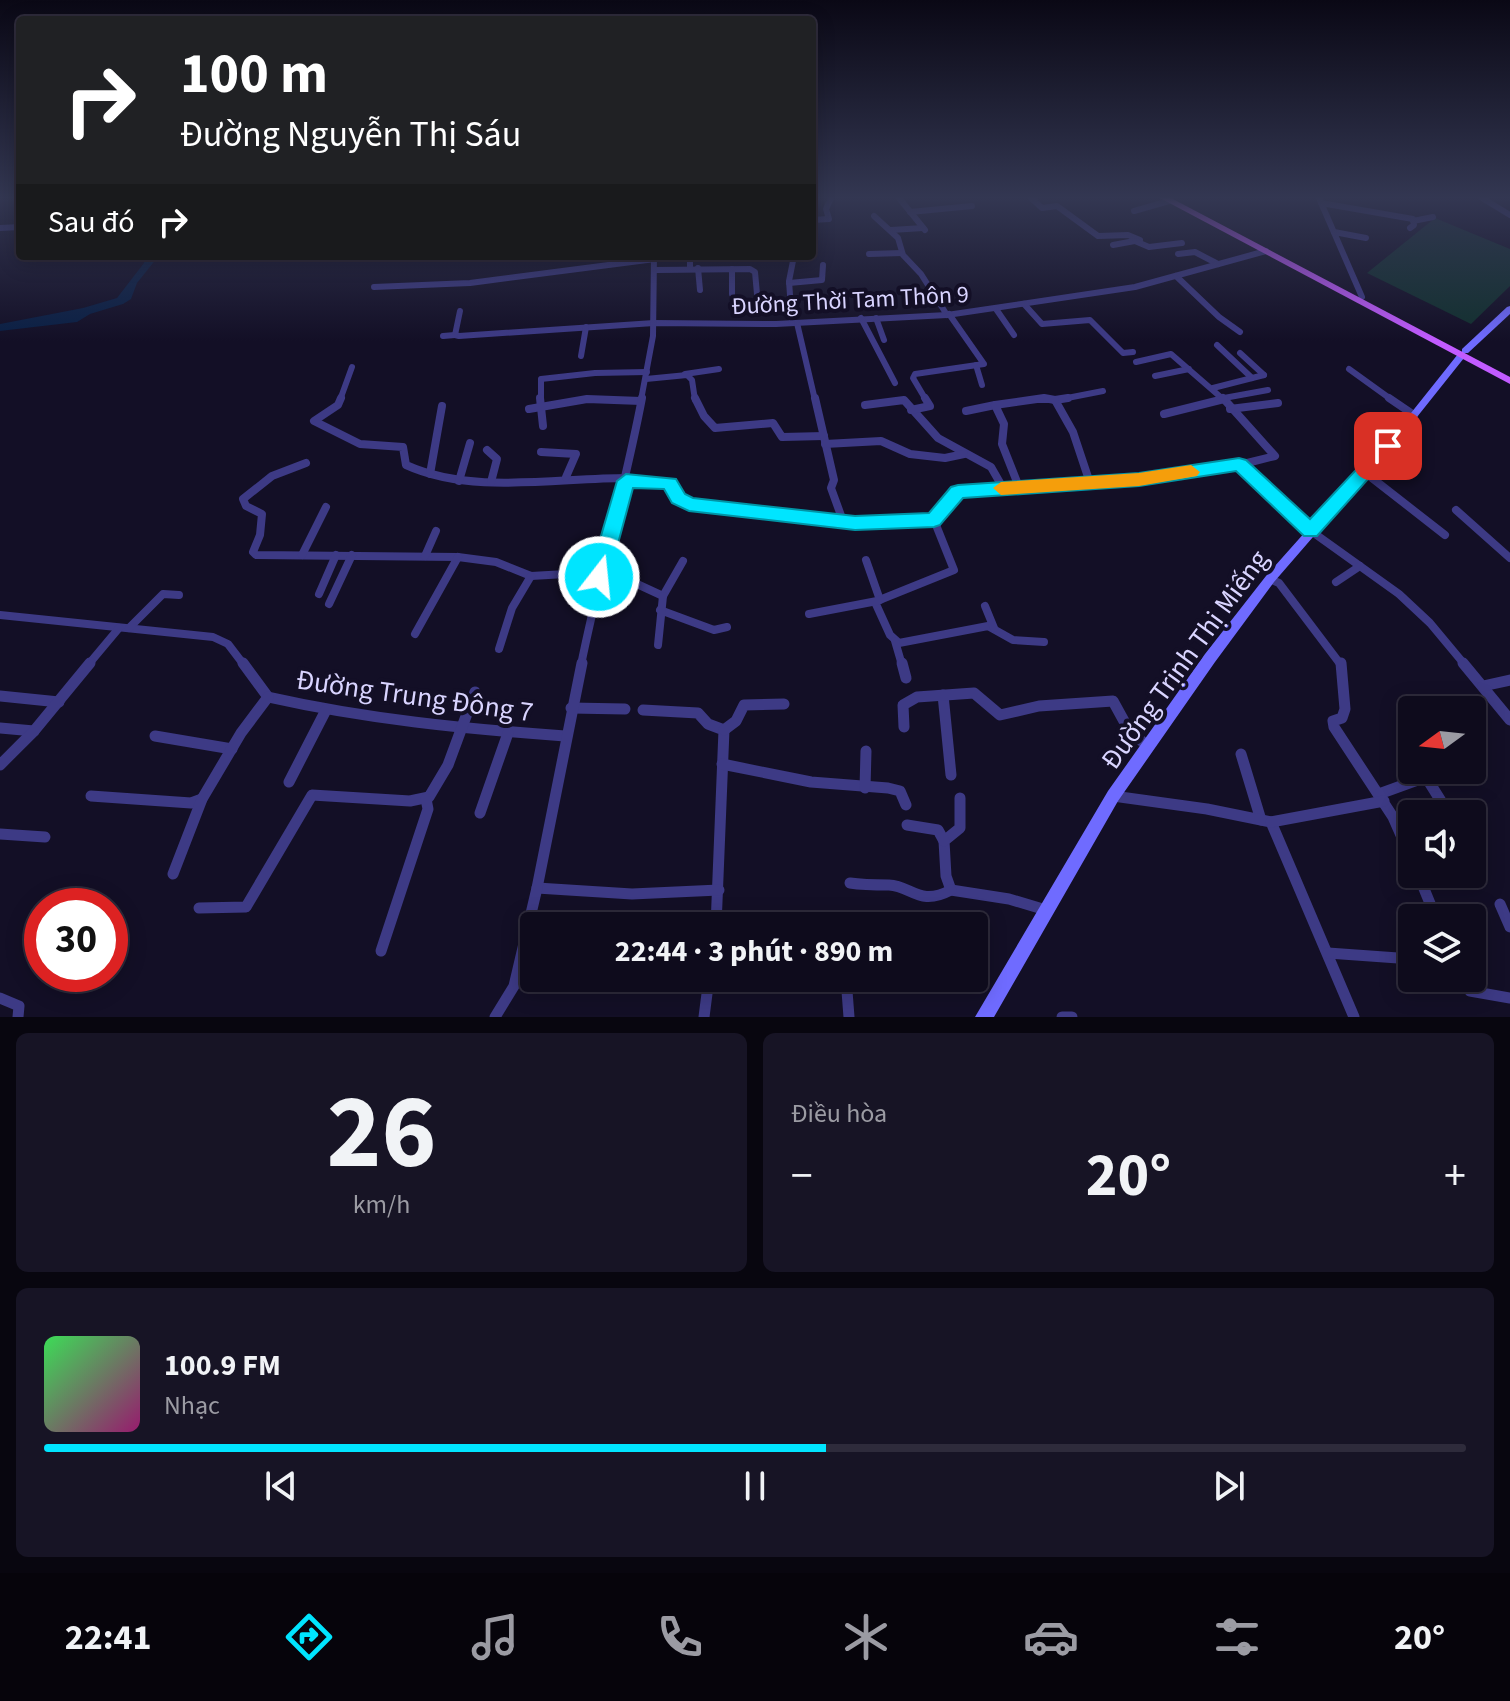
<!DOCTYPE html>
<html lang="vi">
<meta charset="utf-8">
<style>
body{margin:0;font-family:"Source Sans 3",sans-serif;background:#171425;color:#f1f3f6;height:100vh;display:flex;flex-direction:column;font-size:30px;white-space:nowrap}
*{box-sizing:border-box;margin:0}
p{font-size:26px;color:#9b9ba3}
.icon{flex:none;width:44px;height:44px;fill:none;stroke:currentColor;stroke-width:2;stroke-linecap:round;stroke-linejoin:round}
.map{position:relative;height:1017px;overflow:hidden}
.sheet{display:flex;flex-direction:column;gap:16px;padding:16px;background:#08060f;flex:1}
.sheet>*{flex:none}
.banner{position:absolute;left:16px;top:16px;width:800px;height:244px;border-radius:8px;box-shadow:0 4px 20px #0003,0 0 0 2px #2e2b3b;background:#202124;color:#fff;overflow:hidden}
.needle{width:52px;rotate:255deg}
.buttons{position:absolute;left:1398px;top:696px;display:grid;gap:16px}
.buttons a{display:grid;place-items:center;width:88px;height:88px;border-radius:8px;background:#0e0b1c;box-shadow:0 4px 20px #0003,0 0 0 2px #2e2b3b;font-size:40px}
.speed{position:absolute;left:24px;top:888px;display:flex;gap:16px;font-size:40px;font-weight:700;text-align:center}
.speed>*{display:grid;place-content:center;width:104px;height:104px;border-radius:50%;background:#0e0b1c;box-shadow:0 4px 20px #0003,0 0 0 2px #2e2b3b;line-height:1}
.speed .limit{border:12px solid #d22;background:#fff;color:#111}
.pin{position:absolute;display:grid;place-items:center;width:68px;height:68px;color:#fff;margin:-34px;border-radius:16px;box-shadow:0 4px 12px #0006}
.me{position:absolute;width:88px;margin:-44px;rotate:16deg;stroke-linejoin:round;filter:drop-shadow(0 0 6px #0008)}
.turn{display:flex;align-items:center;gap:28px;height:168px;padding:0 32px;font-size:36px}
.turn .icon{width:104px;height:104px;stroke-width:2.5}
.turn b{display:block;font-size:56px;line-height:68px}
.then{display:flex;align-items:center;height:76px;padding:0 32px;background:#0003;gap:16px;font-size:30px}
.big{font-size:60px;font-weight:700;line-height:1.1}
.sheet .widget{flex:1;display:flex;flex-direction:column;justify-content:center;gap:12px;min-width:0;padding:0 28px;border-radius:12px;background:#171425}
.sheet .dial{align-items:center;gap:0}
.dial b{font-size:104px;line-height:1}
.song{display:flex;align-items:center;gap:24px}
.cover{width:96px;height:96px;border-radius:12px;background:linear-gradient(135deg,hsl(130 70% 55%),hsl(320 70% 35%))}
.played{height:8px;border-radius:4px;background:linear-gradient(90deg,#00e5ff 55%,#2e2b3b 55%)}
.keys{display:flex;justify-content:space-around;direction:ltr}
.heat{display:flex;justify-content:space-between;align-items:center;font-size:44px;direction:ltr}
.sheet .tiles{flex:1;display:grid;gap:16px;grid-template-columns:1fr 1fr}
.widget:last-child{grid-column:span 2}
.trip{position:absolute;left:520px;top:912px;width:468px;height:80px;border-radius:8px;background:#0e0b1c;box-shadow:0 4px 20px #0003,0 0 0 2px #2e2b3b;font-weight:700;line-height:80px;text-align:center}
.dock{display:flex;height:128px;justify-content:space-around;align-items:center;background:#06040b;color:#9b9ba3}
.dock .icon{width:56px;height:56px}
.dock .active{color:#00e5ff}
.dock b{font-size:36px;color:#f1f3f6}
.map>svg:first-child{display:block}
.green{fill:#12302f}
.water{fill:#0a1f44}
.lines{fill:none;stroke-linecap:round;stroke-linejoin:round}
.minor-far2{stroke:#3d3a85;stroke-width:6}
.minor-far1{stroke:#3d3a85;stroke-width:8}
.minor{stroke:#3d3a85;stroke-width:11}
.secondary{fill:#6f6bff;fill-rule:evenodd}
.primary{fill:#c25bff;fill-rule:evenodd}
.route{fill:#00e5ff;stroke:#0095a6;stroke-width:2}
.slow{fill:#f59e0b}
.labels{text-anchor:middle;stroke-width:8;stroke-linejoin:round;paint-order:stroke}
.far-street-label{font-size:24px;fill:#d9d4ff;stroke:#130f26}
.street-label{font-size:28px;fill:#d9d4ff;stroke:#130f26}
</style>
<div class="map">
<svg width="1510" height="1017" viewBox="0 0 1510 1017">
<rect width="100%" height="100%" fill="#130f26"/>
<polygon class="green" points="1435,218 1510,249 1510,286 1471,324 1367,273"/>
<polygon class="water" points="145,256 157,258 137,283 131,299 123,304 90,314 77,322 0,331 0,324 83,308 117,298 144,263"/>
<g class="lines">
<g class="minor-far2">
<polyline points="899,198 925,230"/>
<polyline points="1031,198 1042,208 1057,206 1098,236 1128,235 1140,240 1113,245"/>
<polyline points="1319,198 1362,297"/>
<polyline points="1482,198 1510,215"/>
<polyline points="1321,203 1413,219 1414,225 1410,228"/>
<polyline points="1134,211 1169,201"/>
<polyline points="910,212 972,206"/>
<polyline points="874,216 898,238 903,255 921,274 947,315"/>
<polyline points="812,220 829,219 826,209 831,198"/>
<polyline points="1413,221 1433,217"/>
<polyline points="0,228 20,227"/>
<polyline points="891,230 923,228"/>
<polyline points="1334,232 1366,238"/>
<polyline points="1135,241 1149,247 1182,243"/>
<polyline points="869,254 902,253"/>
<polyline points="1178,254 1195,252 1218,264"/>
<polyline points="690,256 690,268"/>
<polyline points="698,268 700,290"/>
<polyline points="732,269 732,294"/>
<polyline points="656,270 750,269 755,272 757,294"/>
<polyline points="1176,276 1219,317 1240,332"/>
<polyline points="789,283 822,280 823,265"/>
<polyline points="374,287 470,283 655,259"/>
<polyline points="1024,304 1042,324 1090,320 1123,353 1133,352"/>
<polyline points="996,309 1014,335"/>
<polyline points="460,311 455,335 459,336 654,323 776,324 947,315 1135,287 1266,251"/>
<polyline points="861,318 895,383"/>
<polyline points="876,318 884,340"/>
<polyline points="792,323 789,281 794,256"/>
<polyline points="797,323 815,400"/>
<polyline points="443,336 455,335"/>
<polyline points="1217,345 1252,378"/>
<polyline points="1240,353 1264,375"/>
<polyline points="581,356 586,327"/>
<polyline points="1136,362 1171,354 1224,400"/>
<polyline points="976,365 982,385"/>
<polyline points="1349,369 1392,400"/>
<polyline points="685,374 719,369"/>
<polyline points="1155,376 1189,369"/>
<polyline points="646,379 687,375 692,380 695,400"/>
<polyline points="1213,388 1264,375"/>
<polyline points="1224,398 1268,390"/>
<polyline points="340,400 352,367"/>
<polyline points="541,400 541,379 595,373 647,372"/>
<polyline points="583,400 604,400"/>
<polyline points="641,400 653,336 654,256"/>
<polyline points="926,400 913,378 915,374 984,364 949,314"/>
<polyline points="1032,400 1053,400"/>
<polyline points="1057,400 1103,391"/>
</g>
<g class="minor-far1">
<path d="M341,398L338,405L314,421L360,444L403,447L406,465C472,495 555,478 627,478"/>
<polyline points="540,398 543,426"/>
<polyline points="695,398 704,416 715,428 773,423 782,437 824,436"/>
<polyline points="815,398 834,480 831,488 843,521"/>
<polyline points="1068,398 1055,400 1073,432 1090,483"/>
<polyline points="1223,398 1275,456 1239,465"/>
<polyline points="1389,398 1414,415"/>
<polyline points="865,405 904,400 938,438 991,467 1003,488"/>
<polyline points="529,409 587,399 641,401"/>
<polyline points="1230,409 1278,403"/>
<polyline points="911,410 930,406 925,398"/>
<polyline points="966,411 995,405"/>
<polyline points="1164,414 1224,399"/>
<polyline points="825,444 881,441 910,454 945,458 964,454"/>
<polyline points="487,450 497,459 491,482"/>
<polyline points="541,452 576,454 566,477"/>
<polyline points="306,463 272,476 243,499 246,506 262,514 260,535 253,552 256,555 458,557 496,562 531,576 601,572"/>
<polyline points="1363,471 1445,535"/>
<polyline points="430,474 442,406"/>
<polyline points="459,481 470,443"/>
<polyline points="626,481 670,483 682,502 689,505 855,523 934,520 958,491 1139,480 1239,465 1311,531 1399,594 1430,623 1465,665"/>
<polyline points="1019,487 1002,444 1004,424 995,405 1044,398 1055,400"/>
<polyline points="1456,510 1510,558"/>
<polyline points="302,555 326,507"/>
<polyline points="425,556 436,531"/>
<polyline points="866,560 880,600"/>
<polyline points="599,577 637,584 663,596 683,561"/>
<polyline points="1270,579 1279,583 1341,665"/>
<polyline points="1336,582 1360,566"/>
<polyline points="319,594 336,555"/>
<polyline points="875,602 890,635 899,643 988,626 1013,640 1044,642"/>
<polyline points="329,604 352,555"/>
<polyline points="985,606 994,628"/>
<polyline points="660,610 714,630 727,627"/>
<polyline points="809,614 877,601 954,570 934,520"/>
<polyline points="0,615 213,637 228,644 244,665"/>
<polyline points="129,628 163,594 179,595"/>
<polyline points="415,634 458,557"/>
<polyline points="895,641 902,665"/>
<polyline points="658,645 663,596"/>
<polyline points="499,649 512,608 531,576"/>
<polyline points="88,665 119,628"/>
<path d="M581,665C599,576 625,488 642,398"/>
</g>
<g class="minor">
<path d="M243,663L268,697C366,719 465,729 565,736"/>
<polyline points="902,663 906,678"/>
<polyline points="1341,663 1345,709 1342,718 1333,721 1334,727 1393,817 1412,860"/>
<polyline points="1463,663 1510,720"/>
<polyline points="1483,686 1510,680"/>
<polyline points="943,695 951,775"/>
<polyline points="0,696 59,702"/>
<polyline points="571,708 625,709"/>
<polyline points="643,710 698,713 708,724 724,730 716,926"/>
<polyline points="904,727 903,705 917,697 974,693 1000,715 1039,706 1113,701 1130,732 1148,746"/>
<polyline points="0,728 34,731"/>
<polyline points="724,730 736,721 744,705 784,704"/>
<polyline points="155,736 232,749"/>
<polyline points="1241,754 1261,820"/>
<polyline points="722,764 811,782 888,788 900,791 906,805"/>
<polyline points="0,765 34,731 90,663"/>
<polyline points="1426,777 1449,814"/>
<polyline points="289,782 326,710"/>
<polyline points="865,788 866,751"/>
<polyline points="1379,794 1445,770"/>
<polyline points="91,796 191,803 202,799"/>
<polyline points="1113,796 1207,809 1271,822 1354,1017"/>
<polyline points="960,798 960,828 944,841 946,876 951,890 1009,899 1046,910"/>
<polyline points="480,813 508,733"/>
<polyline points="1271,822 1384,801"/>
<polyline points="907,825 938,830 944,841"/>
<polyline points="0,834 45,837"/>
<polyline points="173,874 202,799 241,733 268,697"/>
<polyline points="1418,874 1436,918"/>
<path d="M850,883C863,885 876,885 889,885C912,886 919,907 951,890"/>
<polyline points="537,888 632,894 719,890"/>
<polyline points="1500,904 1510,927"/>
<polyline points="199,908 246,907 312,795 410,801 429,797 448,765 475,692"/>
<polyline points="381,951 428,809 426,799"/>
<polyline points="1328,953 1412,959"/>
<polyline points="846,978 849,1017"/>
<polyline points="1462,978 1470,991 1510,998"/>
<polyline points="0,998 19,1006 18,1017"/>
<polyline points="495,1017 514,986 537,888 582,663"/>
<polyline points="704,1017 709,978"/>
<polyline points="1062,1017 1072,1017"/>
</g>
<g class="secondary">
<polygon points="1510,306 1510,314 1468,353 1462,353 1462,349 1507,307"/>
<polygon points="1461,353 1464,354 1464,358 1417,417 1274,582 1215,662 1118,801 994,1017 975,1017 1108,791 1205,654 1266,576 1411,413 1458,354"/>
</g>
<polygon class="primary" points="1160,198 1171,198 1510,377 1510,384"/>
</g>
<linearGradient id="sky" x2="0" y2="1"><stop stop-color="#0a0815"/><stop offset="0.58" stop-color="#333752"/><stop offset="1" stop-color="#333752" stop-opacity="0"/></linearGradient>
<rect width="1510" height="341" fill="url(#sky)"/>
<polygon class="route" points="1388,440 1396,446 1394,450 1317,536 1304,536 1236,471 1139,486 963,498 940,525 934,527 855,530 689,511 672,503 664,489 633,488 609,577 606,583 592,583 589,577 617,481 626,474 676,479 685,494 693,498 855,516 929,513 951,487 958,485 1139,473 1239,458 1246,460 1310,519 1382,442"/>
<polygon class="slow" points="1191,465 1200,472 1197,476 1139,486 1001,495 993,488 1001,482 1139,473"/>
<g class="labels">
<g class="far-street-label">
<text transform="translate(850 300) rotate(-3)" y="8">Đường Thời Tam Thôn 9</text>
</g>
<g class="street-label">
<text transform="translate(1184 659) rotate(-54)" y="10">Đường Trịnh Thị Miếng</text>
<text transform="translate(415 695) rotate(8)" y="10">Đường Trung Đông 7</text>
</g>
</g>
</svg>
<div class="buttons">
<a><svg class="needle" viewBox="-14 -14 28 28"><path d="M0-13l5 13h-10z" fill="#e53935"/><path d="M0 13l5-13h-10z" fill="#9b9ba3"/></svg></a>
<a><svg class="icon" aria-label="sound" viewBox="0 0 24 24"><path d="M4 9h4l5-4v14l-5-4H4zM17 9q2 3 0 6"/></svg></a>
<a><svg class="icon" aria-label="layers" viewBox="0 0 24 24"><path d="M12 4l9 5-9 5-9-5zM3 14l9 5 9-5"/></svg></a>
</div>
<div class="speed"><div class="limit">30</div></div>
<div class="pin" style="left:1388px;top:446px;background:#d93025"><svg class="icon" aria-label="arrive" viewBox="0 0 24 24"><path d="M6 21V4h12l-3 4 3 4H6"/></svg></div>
<svg class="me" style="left:599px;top:577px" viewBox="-20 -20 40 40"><circle r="17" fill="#00e5ff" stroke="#fff" stroke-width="3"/><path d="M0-11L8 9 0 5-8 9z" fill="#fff"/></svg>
<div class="trip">22:44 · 3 phút · 890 m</div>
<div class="banner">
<div class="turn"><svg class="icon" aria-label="right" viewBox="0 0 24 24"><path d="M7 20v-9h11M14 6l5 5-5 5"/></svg><div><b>100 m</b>Đường Nguyễn Thị Sáu</div></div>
<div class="then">Sau đó<svg class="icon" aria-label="right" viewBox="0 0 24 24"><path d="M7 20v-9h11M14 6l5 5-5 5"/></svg></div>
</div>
</div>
<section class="sheet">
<div class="tiles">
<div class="widget dial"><b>26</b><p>km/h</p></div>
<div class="widget"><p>Điều hòa</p>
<div class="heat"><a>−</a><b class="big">20°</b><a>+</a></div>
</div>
<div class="widget">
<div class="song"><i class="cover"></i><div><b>100.9 FM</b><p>Nhạc</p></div></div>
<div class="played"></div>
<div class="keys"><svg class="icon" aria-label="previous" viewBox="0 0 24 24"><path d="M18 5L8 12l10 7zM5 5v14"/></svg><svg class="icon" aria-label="pause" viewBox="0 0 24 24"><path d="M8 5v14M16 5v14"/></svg><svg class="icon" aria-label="next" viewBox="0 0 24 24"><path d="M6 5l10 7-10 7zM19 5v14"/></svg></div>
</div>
</div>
</section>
<nav class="dock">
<b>22:41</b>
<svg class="icon active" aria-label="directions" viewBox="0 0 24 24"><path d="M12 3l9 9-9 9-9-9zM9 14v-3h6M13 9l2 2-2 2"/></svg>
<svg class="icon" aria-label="music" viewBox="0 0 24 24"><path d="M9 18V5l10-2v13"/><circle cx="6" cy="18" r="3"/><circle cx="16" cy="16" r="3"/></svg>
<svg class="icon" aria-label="phone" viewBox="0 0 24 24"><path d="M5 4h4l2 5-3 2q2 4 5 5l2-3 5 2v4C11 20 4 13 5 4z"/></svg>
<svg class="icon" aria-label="climate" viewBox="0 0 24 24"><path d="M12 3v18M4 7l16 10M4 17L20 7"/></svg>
<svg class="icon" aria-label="car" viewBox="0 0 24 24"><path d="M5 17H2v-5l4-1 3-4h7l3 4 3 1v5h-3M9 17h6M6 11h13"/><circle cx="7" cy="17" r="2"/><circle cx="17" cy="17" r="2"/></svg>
<svg class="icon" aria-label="filters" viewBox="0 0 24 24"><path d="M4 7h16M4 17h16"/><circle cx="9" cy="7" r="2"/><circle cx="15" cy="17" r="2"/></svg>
<b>20°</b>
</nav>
